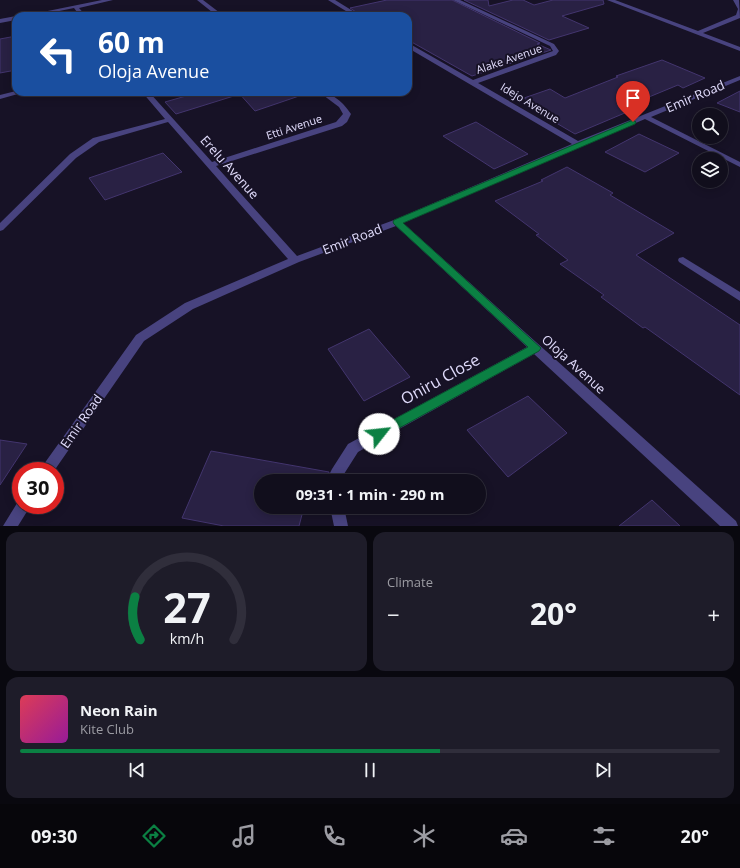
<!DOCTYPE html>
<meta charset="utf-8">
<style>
body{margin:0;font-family:"Open Sans",sans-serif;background:#1e1c29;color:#f1f3f6;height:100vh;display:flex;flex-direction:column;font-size:15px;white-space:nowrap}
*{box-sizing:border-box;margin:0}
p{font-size:13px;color:#9c9ca3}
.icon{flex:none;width:22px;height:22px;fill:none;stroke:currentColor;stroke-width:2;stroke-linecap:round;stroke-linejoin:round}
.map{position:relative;height:526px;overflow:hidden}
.panel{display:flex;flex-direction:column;gap:6px;padding:6px;background:#09080f;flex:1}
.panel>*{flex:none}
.guide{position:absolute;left:12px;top:12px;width:400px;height:84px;border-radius:12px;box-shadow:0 2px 10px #0003,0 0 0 1px #302e3b;background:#1a4fa0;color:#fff;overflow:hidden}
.fabs{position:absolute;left:692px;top:108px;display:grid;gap:8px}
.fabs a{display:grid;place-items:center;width:36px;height:36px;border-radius:50%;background:#110e1c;box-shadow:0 2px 10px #0003,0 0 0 1px #302e3b;font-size:20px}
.speed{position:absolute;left:12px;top:462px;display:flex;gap:8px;font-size:20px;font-weight:700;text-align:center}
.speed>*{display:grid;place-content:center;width:52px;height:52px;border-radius:50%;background:#110e1c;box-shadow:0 2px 10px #0003,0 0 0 1px #302e3b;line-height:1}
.speed .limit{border:6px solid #d22;background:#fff;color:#111}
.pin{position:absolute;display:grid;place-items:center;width:34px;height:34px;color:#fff;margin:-41px -17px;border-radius:50% 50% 50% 0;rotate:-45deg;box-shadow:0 0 4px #0007}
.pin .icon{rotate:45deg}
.me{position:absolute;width:44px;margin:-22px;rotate:61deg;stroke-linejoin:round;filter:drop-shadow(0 0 3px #0008)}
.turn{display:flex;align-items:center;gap:14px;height:84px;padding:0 20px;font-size:18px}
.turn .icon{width:52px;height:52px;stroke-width:2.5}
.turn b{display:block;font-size:28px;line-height:34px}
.big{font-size:30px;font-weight:700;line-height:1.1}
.panel .widget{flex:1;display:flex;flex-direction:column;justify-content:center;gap:6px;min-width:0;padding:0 14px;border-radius:12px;background:#1e1c29}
.panel .dial{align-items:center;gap:0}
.dial svg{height:104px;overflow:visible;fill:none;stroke:#302e3b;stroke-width:7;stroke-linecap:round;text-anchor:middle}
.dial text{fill:#f1f3f6;stroke:none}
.song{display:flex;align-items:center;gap:12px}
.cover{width:48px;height:48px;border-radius:6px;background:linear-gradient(135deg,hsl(350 70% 55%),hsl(300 70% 35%))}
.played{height:4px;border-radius:2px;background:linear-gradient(90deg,#0b8043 60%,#302e3b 60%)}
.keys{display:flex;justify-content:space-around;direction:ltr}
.heat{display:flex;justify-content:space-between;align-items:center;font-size:22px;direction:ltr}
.panel .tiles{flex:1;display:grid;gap:6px;grid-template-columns:1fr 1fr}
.widget:last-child{grid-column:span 2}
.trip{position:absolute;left:254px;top:474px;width:232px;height:40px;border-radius:20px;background:#110e1c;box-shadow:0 2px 10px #0003,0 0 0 1px #302e3b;font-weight:700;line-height:40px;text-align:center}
.dock{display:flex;height:64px;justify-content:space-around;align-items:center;background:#07060b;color:#9c9ca3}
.dock .icon{width:28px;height:28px}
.dock .current{color:#0b8043}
.dock b{font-size:18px;color:#f1f3f6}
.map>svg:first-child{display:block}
.building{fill:#292144;stroke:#43356e}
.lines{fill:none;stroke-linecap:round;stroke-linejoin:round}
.minor{fill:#48437f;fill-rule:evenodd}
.route{fill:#0b8043;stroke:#07532c}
.labels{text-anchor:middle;stroke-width:4;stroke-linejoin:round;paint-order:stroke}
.far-street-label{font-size:11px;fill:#e0dbfb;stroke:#171226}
.street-label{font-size:13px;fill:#e0dbfb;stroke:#171226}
.near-street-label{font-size:16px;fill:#e0dbfb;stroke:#171226}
</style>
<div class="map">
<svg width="740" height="526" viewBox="0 0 740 526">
<rect width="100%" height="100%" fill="#171226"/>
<g class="building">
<polygon points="387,0 452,0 540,43 537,44 551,50 472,76 408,40 408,16 362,16 350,8"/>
<polygon points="464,0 488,0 489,6 513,0 523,0 534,5 553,0 603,0 604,4 562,16 589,28 549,40"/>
<polygon points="16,36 16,70 0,73 0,39"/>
<polygon points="662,60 705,78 683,88 678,85 632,104 639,107 575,134 546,117 553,115 524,98 550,89 565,98 618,77 616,76"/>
<polygon points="740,91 740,112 717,103"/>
<polygon points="200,92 237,92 237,95 176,114 165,102"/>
<polygon points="238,92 305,92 305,94 255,111"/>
<polygon points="476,122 528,154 494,169 443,136"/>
<polygon points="639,134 679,153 645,172 605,152"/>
<polygon points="163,153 182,172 105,200 89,178"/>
<polygon points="567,167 613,193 610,195 674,233 636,255 740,325 740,395 645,327 643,328 601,297 604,295 560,264 568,260 536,235 539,234 495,201 543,181 541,180"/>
<polygon points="369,329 410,377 364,401 328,349"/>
<polygon points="528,396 567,433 508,477 467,430"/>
<polygon points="0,440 27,444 0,485"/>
<polygon points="211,451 329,472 328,481 261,481 261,507 304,507 299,526 224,526 182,518"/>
<polygon points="652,500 680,526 619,526"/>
</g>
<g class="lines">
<g class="minor">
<polygon points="102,0 113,0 79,8 86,16 80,16 74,8 35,16 23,16"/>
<polygon points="197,0 203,0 224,16 217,16"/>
<polygon points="328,0 335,0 361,16 354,16"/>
<path d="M453,0H460L554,44L559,51L556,55L478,83L578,141L740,76V80L651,117L740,162V167L645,119L403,223L736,521L738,526H720L534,354L358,452L344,474V481H330V473L332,469L348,444L527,347L396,226L299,262L193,309L144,341L54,471H39L136,335L185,303L288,259L168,122L99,142L76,158L3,230L0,231V223L70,154L93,138L165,119L142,92H149L212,162L336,122L343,114L339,107L319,92C332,92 344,103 351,114L347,122L342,126L216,166L297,256L394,220L572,144L408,48V43L410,44L473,80L553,51L550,46Z"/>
<polygon points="607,0 615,0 698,31 736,15 738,9 733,0 739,0 740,18 703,33 740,47 740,51"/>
<polygon points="16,16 16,20 0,23 0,19"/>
<polygon points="16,91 25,92 0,99 0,95"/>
<polygon points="683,257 740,292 740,301 679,262 678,260 679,258"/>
<polygon points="21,499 21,505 31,505 18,526 3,526 19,500"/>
<polygon points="330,507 344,507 348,526 334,526"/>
</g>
</g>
<polygon class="route" points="633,120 636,122 635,124 403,223 541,348 539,351 383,437 379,439 374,437 373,434 374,430 528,347 394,224 393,222 394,220"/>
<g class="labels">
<g class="far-street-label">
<text transform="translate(509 59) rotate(-19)" y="4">Alake Avenue</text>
<text transform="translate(530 103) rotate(31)" y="4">Idejo Avenue</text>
<text transform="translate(294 127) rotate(-18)" y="4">Etti Avenue</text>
</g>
<g class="street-label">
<text transform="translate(695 96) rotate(-23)" y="5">Emir Road</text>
<text transform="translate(230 167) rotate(48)" y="5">Erelu Avenue</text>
<text transform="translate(352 239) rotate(-21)" y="5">Emir Road</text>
<text transform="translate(574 364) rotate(42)" y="5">Oloja Avenue</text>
<text transform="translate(81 421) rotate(-55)" y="5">Emir Road</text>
</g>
<g class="near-street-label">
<text transform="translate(440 379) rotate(-29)" y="6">Oniru Close</text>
</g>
</g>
</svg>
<div class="fabs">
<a><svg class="icon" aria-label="search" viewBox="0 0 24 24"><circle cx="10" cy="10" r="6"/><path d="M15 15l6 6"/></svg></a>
<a><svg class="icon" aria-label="layers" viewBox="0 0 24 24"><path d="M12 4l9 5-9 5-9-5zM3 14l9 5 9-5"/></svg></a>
</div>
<div class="speed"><div class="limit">30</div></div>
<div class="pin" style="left:633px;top:122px;background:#d93025"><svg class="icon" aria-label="arrive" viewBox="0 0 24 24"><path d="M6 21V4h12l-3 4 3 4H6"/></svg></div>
<svg class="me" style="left:379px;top:434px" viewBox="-20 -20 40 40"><circle r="19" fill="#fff"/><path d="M0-13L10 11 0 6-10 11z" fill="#0b8043"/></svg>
<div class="trip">09:31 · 1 min · 290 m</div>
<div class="guide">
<div class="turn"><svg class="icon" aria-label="left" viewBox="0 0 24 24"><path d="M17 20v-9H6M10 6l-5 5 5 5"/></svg><div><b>60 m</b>Oloja Avenue</div></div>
</div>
</div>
<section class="panel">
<div class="tiles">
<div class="widget dial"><svg viewBox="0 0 100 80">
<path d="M14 69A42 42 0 1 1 86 69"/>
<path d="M14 69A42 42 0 0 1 10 36" stroke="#0b8043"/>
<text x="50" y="56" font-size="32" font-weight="700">27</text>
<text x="50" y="72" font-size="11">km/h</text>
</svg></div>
<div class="widget"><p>Climate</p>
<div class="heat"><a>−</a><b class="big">20°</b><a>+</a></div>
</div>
<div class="widget">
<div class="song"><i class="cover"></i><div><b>Neon Rain</b><p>Kite Club</p></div></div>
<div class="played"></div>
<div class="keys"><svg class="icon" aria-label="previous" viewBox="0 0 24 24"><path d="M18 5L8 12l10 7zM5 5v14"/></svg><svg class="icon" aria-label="pause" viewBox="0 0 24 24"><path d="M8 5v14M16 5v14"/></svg><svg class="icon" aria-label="next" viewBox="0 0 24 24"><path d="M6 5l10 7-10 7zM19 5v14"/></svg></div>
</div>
</div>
</section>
<nav class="dock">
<b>09:30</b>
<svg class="icon current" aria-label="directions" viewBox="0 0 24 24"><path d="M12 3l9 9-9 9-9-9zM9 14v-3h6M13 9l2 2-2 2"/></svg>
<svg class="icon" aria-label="music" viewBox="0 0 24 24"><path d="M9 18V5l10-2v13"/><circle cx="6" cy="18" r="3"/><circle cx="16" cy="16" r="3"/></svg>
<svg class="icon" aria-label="phone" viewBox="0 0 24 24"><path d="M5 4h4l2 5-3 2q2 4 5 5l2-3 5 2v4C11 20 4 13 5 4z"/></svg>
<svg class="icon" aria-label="climate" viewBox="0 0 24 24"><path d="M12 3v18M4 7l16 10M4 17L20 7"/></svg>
<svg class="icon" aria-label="car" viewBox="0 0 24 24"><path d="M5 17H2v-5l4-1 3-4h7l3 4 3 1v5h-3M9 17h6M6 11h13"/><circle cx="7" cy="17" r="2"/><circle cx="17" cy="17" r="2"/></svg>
<svg class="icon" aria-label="filters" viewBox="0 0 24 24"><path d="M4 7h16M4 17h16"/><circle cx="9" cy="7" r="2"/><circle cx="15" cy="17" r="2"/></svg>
<b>20°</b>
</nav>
